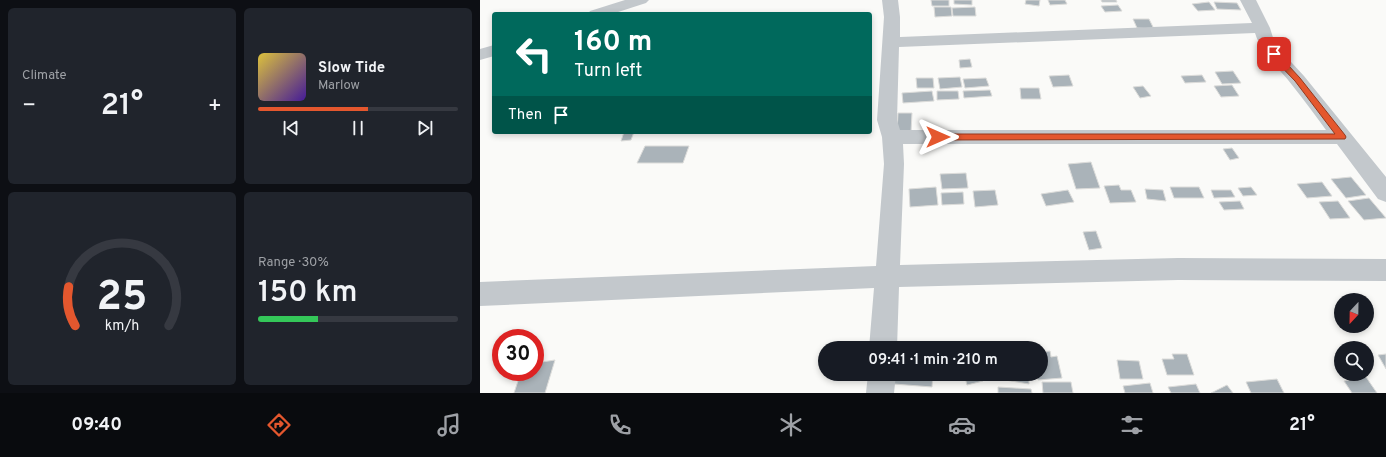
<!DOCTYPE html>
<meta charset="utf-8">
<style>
body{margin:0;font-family:Overpass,sans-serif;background:#20242c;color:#f1f3f6;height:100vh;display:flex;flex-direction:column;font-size:15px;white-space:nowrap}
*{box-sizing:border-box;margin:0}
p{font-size:13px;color:#9ea1a6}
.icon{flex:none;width:22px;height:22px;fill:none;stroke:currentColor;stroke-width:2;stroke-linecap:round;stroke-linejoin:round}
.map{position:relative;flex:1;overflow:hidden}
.drawer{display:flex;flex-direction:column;gap:8px;padding:8px;background:#0d0f14;width:480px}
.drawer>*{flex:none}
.top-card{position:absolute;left:12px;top:12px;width:380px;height:122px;border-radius:4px;box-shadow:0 2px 6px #0003;background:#00695c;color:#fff;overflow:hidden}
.needle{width:26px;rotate:202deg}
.fabs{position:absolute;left:854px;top:293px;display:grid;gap:8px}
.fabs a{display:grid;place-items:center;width:40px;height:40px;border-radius:50%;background:#171b24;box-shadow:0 2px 6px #0003;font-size:20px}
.speed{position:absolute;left:12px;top:329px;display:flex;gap:8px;font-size:20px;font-weight:700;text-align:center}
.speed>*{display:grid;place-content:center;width:52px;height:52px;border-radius:50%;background:#171b24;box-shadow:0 2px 6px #0003;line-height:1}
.speed .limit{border:6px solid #d22;background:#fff;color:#111}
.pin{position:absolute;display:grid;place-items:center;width:34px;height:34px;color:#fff;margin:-17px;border-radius:8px;box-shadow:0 2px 6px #0006}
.me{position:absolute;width:44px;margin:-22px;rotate:90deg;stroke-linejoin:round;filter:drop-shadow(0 0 3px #0008)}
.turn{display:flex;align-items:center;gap:14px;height:84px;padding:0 16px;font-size:18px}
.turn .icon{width:52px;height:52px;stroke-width:2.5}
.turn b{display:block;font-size:28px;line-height:34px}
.then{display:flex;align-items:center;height:38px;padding:0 16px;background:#0003;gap:8px;font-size:15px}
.big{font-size:30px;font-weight:600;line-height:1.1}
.drawer .widget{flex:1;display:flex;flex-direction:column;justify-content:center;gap:6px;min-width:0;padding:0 14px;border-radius:6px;background:#20242c}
.drawer .dial{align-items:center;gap:0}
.dial svg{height:104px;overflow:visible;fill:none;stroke:#363941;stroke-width:7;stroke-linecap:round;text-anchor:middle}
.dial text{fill:#f1f3f6;stroke:none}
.song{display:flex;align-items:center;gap:12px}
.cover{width:48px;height:48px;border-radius:6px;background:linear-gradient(135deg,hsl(50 70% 55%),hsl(260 70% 35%))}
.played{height:4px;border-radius:2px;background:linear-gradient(90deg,#e4572e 55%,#363941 55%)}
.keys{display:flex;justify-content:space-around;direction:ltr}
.heat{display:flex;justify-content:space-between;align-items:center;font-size:22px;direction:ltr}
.charge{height:6px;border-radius:3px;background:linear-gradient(90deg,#34c759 30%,#363941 0)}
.drawer .tiles{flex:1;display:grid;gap:8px;grid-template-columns:repeat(2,1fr)}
.trip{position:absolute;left:338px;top:341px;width:230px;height:40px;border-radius:20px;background:#171b24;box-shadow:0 2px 6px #0003;font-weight:600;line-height:40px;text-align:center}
.tab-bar{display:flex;height:64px;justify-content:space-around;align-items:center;background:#090b0e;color:#9ea1a6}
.tab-bar .icon{width:28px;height:28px}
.tab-bar .current{color:#e4572e}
.tab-bar b{font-size:18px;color:#f1f3f6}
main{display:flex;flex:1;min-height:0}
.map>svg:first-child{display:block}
.building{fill:#aab3b9;stroke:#dcdcda}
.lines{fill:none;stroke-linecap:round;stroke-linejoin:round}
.minor{fill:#c3c8cc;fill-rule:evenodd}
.route{fill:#e4572e;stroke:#94391e}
</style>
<main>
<section class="drawer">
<div class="tiles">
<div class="widget"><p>Climate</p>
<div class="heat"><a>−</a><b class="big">21°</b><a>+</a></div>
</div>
<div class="widget">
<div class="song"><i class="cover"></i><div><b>Slow Tide</b><p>Marlow</p></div></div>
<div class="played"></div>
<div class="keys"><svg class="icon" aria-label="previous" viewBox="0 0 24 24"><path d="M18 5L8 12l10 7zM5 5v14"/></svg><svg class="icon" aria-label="pause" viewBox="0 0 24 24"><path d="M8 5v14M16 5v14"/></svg><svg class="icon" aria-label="next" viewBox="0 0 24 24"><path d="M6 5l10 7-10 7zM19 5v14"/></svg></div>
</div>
<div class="widget dial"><svg viewBox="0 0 100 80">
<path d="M14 69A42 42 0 1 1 86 69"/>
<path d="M14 69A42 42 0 0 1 9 39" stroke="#e4572e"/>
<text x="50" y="56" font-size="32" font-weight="700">25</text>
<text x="50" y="72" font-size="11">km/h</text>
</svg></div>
<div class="widget"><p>Range · 30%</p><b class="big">150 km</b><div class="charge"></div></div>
</div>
</section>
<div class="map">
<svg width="906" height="393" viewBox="0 0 906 393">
<rect width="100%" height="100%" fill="#fafaf8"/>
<g class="building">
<polygon points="451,0 469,0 469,6 452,6"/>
<polygon points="474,0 492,0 492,5 474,4"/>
<polygon points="546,0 560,0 559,6 545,4"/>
<polygon points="568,0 585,0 587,4 570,5"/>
<polygon points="621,0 636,0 637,2 622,2"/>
<polygon points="729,2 735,10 718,11 712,4"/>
<polygon points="734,2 757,3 761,10 737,9"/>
<polygon points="638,5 642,11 625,12 621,6"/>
<polygon points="454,7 471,7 472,16 455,17"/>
<polygon points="495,7 496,16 473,16 472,8"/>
<polygon points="653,19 669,19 674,29 657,28"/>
<polygon points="490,59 492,67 480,68 479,60"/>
<polygon points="753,71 761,83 742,84 735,72"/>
<polygon points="589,75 593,86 573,87 569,76"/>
<polygon points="722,75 726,82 705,83 701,76"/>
<polygon points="480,77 482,87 460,89 458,78"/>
<polygon points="436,78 453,78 454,88 437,88"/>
<polygon points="506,78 509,86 485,88 483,79"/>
<polygon points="752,85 759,96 741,97 734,86"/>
<polygon points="663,86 671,96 660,98 653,87"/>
<polygon points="540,88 559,88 561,99 541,99"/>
<polygon points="510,90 512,96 484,98 483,91"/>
<polygon points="452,91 454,101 423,103 422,93"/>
<polygon points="457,91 478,91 479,99 457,100"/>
<polygon points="418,113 432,113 431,132 417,132"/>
<polygon points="144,132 154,132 151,140 141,141"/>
<polygon points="165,146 209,146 203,163 157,163"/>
<polygon points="752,148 759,158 750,160 743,149"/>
<polygon points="611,162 620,188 596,189 588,164"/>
<polygon points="486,173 488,188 462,189 460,174"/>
<polygon points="871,177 886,195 866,198 851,179"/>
<polygon points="842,182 852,196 827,198 817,184"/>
<polygon points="639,185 641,190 651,190 656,202 630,203 624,186"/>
<polygon points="456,187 458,205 430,207 429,189"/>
<polygon points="690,187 719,187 724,198 694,198"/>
<polygon points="771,187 777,195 763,196 758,188"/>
<polygon points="665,189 683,190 686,201 667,199"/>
<polygon points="515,190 518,205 495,207 493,191"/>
<polygon points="588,190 594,202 566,206 561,194"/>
<polygon points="731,190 751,190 755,197 734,198"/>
<polygon points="483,192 484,204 462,205 461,193"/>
<polygon points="889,198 906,218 884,220 868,201"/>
<polygon points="760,201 764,209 744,210 739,202"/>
<polygon points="858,201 870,218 850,219 839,202"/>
<polygon points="616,231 622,248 609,250 603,232"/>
<polygon points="570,351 571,357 577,356 582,378 558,380 557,374 561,374 561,352"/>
<polygon points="692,354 707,354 714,375 687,375 682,359 694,359"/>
<polygon points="906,354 906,369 898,355"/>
<polygon points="75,360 65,393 34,393 41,372 55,372 55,363"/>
<polygon points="637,360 659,361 663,379 640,379"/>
<polygon points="415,374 453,374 452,387 414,384"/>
<polygon points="484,374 501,374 503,381 487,385"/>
<polygon points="519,374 549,374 549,384 519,379"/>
<polygon points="886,377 897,393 872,393 864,381"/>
<polygon points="797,379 804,393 771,393 766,382"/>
<polygon points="562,382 591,382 593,393 563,393"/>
<polygon points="670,383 673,393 645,393 643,386"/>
<polygon points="716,384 720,393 691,393 688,387"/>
<polygon points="747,385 753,393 731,393"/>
<polygon points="518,387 551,389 552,393 518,393"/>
</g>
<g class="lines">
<g class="minor">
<polygon points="145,0 169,0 166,3 132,14 108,14 110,11"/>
<path d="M402,0H418L420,17V37L772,23L760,0H776L790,28L795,44L800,50L824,76L906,177V202L898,199L857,144H423L424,164L420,265L698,258L906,259V281L698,280L419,287L417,348H389L394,288L0,306V282L396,266L404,164L402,137L397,120L404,17ZM775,33C782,55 799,68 812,85C824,100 835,115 846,130H420L417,120L419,47Z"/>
<polygon points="14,45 14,56 0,60 0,49"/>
<polygon points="388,374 416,374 414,393 386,393"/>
</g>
</g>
<polygon class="route" points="791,52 796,52 820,78 865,135 866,137 865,139 458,140 454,137 458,134 855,134 815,81 791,56"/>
</svg>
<div class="fabs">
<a><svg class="needle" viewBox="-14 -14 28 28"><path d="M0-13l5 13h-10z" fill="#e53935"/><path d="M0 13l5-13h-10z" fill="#9ea1a6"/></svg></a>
<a><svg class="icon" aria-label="search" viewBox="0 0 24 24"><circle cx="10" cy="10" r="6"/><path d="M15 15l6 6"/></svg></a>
</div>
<div class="speed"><div class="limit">30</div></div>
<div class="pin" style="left:794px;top:54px;background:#d93025"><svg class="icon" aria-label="arrive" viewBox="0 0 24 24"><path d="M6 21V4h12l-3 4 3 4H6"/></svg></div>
<svg class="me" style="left:458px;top:137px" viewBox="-20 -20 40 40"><path d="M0-17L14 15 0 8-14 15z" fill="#e4572e" stroke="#fff" stroke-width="4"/></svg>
<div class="trip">09:41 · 1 min · 210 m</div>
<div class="top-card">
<div class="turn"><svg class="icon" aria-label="left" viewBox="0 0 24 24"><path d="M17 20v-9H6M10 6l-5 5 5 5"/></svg><div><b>160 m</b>Turn left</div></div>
<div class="then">Then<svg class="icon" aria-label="arrive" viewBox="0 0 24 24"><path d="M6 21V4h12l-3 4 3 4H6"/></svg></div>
</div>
</div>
</main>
<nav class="tab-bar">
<b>09:40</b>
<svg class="icon current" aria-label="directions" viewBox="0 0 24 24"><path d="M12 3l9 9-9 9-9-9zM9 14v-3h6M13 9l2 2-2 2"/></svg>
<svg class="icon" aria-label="music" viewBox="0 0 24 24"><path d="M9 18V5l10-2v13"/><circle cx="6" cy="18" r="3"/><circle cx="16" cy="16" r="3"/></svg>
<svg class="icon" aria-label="phone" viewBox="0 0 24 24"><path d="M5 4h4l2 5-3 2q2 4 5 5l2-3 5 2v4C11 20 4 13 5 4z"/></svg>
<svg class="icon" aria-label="climate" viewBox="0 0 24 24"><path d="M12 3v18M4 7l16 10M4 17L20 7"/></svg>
<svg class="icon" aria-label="car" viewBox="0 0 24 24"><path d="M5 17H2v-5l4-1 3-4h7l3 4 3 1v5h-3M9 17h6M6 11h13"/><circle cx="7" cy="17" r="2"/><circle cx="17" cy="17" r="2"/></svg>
<svg class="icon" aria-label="filters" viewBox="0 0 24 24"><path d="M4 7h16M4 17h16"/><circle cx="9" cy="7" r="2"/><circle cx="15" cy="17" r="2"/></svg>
<b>21°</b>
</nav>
